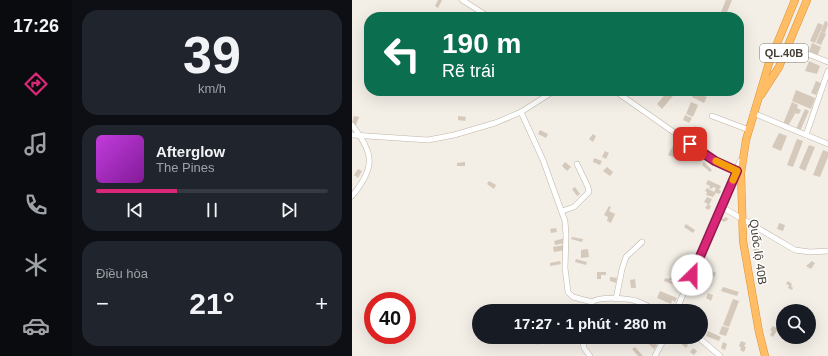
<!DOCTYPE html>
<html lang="vi">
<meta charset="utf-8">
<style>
body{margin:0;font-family:Arial,sans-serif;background:#20242c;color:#f1f3f6;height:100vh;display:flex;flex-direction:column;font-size:15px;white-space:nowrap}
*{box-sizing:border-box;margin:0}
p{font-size:13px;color:#9ea1a6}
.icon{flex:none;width:22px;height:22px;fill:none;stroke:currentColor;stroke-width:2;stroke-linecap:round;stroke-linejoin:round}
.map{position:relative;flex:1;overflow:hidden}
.side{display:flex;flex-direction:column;gap:10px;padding:10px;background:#0d0f14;width:280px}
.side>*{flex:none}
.banner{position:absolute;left:12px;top:12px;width:380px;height:84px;border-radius:16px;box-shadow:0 4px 16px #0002;background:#0b6e4f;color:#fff;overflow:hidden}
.buttons{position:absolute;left:424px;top:304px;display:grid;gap:8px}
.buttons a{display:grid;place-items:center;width:40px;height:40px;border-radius:50%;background:#171b24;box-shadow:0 4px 16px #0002;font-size:20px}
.speed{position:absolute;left:12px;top:292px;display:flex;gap:8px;font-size:20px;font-weight:700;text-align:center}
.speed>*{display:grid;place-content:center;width:52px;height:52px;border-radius:50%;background:#171b24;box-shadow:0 4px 16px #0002;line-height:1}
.speed .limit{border:6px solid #d22;background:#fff;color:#111}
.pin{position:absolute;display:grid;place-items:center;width:34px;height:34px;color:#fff;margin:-17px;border-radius:8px;box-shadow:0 2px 6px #0006}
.me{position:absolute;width:44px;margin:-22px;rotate:23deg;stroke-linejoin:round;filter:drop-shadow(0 0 3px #0008)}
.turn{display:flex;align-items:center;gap:14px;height:84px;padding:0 12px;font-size:18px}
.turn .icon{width:52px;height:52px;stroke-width:2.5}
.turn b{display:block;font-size:28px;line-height:34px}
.big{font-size:30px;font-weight:800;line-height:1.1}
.side .card{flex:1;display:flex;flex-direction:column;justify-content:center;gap:6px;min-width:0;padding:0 14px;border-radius:16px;background:#20242c}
.side .dial{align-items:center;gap:0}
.dial b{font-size:52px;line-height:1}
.song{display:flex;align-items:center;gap:12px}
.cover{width:48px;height:48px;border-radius:6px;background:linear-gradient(135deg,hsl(290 70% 55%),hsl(290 70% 35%))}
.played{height:4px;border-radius:2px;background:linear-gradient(90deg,#db2777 35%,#363941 35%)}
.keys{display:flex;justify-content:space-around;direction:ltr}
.heat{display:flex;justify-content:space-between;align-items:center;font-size:22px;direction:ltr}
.trip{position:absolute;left:120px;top:304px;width:236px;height:40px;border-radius:20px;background:#171b24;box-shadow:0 4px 16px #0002;font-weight:800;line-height:40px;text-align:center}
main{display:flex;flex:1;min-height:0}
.menu{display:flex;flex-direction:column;width:72px;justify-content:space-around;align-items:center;background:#090b0e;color:#9ea1a6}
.menu .icon{width:28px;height:28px}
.menu .selected{color:#db2777}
.menu b{font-size:18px;color:#f1f3f6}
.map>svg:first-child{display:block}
.building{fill:#d5c9bb}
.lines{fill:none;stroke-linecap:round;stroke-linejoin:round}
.minor-casing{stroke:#bfb5a8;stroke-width:6}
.highway-casing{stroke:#e19132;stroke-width:8}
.minor{stroke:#fff;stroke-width:5}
.highway{stroke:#ffbe65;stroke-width:7}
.route-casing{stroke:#8e194d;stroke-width:10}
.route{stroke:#db2777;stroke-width:7}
.slow{stroke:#f59e0b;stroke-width:7}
.labels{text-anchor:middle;stroke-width:3;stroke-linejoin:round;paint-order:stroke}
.shield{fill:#fff;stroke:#7e7872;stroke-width:1}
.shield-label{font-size:11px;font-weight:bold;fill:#463e35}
.street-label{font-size:12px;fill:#463e35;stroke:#fff}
</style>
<main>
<nav class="menu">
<b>17:26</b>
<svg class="icon selected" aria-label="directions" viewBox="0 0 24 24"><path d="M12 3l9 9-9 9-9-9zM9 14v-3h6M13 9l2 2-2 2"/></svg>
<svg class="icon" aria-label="music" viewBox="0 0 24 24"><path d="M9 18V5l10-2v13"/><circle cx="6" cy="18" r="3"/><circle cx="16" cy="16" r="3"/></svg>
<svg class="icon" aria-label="phone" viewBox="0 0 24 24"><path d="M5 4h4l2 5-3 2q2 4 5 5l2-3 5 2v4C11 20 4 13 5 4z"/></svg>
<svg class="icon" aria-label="climate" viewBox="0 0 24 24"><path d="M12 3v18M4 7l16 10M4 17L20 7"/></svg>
<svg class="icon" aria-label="car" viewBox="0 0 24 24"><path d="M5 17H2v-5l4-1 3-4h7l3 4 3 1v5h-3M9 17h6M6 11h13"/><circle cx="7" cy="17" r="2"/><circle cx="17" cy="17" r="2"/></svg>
</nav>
<section class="side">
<div class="card dial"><b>39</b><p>km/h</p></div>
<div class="card">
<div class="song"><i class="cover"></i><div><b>Afterglow</b><p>The Pines</p></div></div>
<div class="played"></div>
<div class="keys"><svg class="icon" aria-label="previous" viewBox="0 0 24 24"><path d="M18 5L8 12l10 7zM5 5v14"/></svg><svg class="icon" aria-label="pause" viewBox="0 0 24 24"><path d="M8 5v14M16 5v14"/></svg><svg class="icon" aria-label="next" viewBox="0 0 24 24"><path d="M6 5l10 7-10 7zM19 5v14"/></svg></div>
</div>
<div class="card"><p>Điều hòa</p>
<div class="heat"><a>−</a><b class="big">21°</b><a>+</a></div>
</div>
</section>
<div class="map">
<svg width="476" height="356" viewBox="0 0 476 356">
<rect width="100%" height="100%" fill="#f3eee6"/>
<g class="building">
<polygon points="86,0 90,0 86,8 83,6"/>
<polygon points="374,0 380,0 373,17 359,17 360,14 367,17"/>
<polygon points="473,21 476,22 475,23 476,24 473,33 469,31"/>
<polygon points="466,23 471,25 463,43 458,41"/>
<polygon points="469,31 474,34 469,45 464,43"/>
<polygon points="460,43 469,47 465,56 457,52"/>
<polygon points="457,61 468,66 465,74 453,71"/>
<polygon points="464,81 469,83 464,95 459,93"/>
<polygon points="444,90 463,98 459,109 440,101"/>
<polygon points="316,91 325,91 310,109 305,104"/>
<polygon points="342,92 355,97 352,103 340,97"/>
<polygon points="339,102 346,105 341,117 334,114"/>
<polygon points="440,102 446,105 445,108 449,110 447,114 442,113 443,114 436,126 431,124"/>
<polygon points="453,109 457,111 448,131 444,129"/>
<polygon points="333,115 340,118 337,123 331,120"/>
<polygon points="2,116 7,117 4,125 0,123"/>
<polygon points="106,116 114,117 113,121 106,120"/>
<polygon points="343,126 347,128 344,135 340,132"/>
<polygon points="347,129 355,133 354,136 346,132"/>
<polygon points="188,130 196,134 194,138 186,134"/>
<polygon points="427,133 435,136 429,151 420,147"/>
<polygon points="241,134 244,136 241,142 237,139"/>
<polygon points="445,139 451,141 441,167 435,165"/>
<polygon points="322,144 326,146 322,154 325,156 324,158 316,155"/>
<polygon points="457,145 463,147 453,171 447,168"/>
<polygon points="471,150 476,152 476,157 468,177 461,175"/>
<polygon points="253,151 257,153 254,159 250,157"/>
<polygon points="242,158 250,161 248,165 241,162"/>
<polygon points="113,162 113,166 105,166 105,163"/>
<polygon points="213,162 219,167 215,171 210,166"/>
<polygon points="352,162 360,170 358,172 350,165"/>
<polygon points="255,167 261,172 258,176 251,171"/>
<polygon points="6,169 10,171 6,178 2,175"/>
<polygon points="356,180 369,186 367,190 369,191 367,194 362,192 364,188 361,187 360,189 357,188 358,186 354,184"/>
<polygon points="137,181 144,185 142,189 135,184"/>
<polygon points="223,187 228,194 225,196 220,189"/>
<polygon points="355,188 364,193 361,197 354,195 355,192 353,191"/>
<polygon points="355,197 360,199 357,205 359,206 357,210 353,208 356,204 352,202"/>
<polygon points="257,206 259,207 257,211 263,214 259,223 255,221 256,217 252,215"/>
<polygon points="369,217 372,219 373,217 377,219 372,222 367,219"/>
<polygon points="427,223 433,225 431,231 425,229"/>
<polygon points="334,224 343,230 341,233 332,227"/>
<polygon points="204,228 205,232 199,233 198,229"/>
<polygon points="220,237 231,239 230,242 219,239"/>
<polygon points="213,238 214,243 203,245 202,241"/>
<polygon points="212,245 213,250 202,252 201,247"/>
<polygon points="403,247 409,251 407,255 401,251"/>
<polygon points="236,249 237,257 229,258 229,250"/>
<polygon points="224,259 235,262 234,265 223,262"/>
<polygon points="208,261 209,264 198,266 198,263"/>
<polygon points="460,261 463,263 459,269 454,266"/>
<polygon points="353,268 364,273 362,277 351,271"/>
<polygon points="245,272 254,272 254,275 249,275 249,279 245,279"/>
<polygon points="258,277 265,278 264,283 258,281"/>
<polygon points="313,278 317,279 317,278 319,278 325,280 323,285 321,284 322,281 318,280 318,281 321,282 320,284 312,281"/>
<polygon points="283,279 284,288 279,288 278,280"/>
<polygon points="325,281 334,285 333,289 323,285"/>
<polygon points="436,281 440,284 439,286 441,288 440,290 436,288 437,285 434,284"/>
<polygon points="371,287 387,292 385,296 369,291"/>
<polygon points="308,291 325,298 323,302 320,300 319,304 305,298"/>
<polygon points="356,293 361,295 359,301 354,298"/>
<polygon points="381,299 387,301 377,327 371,325"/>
<polygon points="309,304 323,310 323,311 316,311 308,308"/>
<polygon points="351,323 356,325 352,335 349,334 349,324 350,325"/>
<polygon points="370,326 377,328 374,336 367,334"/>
<polygon points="421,326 426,329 421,337 418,335 420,331 418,330"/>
<polygon points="356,331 369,337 367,341 354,336"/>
<polygon points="179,337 188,341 186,345 178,338"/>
<polygon points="293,337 295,337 305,345 302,349 291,339"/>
<polygon points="254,338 261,339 261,342 254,342"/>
<polygon points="263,338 269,339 268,343 262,342"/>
<polygon points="329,339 336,345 334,348 326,341"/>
<polygon points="389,341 394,343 392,346 394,347 392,352 388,350 389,348 387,346"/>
<polygon points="371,342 375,344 373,350 369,348"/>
<polygon points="283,347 291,356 286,356 280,349"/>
<polygon points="341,348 345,351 342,355 338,352"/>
</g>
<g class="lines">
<defs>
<g id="minor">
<polyline points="110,0 137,17"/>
<polyline points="436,46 476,62"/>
<polyline points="263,91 363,161 385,171"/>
<polyline points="169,112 191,160 213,221 214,235 213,268 216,292 221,297 240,302"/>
<polyline points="401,113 476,144"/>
<polyline points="360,116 397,130"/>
<path d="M0,125C23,154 23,168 0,196"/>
<polyline points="0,135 76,140 102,135 143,123 169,112 202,91"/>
<polyline points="454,135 476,71"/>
<polyline points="370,207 443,250 458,252 476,251"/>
<polyline points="210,211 222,207 237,192 236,187 225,164"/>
<polyline points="264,299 270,269 274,257 290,242"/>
<path d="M237,311L240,302C248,296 277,298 287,302C293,304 299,308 305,311"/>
<polyline points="324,311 388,161"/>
<polyline points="230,337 232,348 238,356"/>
<polyline points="346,337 368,356"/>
<polyline points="303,356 313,337"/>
</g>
<g id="highway">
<polyline points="409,95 427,67 455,0"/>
<polyline points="413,356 407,332 391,241 389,173 394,140 417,63 443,0"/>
</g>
</defs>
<use href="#minor" class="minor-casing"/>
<use href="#highway" class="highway-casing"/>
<use href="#minor" class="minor"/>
<use href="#highway" class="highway"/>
</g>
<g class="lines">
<defs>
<polyline id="route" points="338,144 363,161 385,171 340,275"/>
</defs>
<use href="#route" class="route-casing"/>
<use href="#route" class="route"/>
<polyline class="slow" points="364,161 385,171 381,180"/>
</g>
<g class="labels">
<rect class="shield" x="408" y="44" width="48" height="18" rx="3"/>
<g class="shield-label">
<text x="432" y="57">QL.40B</text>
</g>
<g class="street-label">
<text transform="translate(406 252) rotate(82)" y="4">Quốc lộ 40B</text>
</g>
</g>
</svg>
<div class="buttons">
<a><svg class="icon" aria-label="search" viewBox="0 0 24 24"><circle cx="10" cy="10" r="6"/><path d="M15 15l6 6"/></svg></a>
</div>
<div class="speed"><div class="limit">40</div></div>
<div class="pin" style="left:338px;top:144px;background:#d93025"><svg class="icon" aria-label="arrive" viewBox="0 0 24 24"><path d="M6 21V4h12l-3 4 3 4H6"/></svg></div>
<svg class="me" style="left:340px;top:275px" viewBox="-20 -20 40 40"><circle r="19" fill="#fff"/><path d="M0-13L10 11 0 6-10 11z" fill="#db2777"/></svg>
<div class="trip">17:27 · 1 phút · 280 m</div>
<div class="banner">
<div class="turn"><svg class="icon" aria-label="left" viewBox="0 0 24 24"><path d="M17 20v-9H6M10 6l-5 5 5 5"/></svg><div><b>190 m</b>Rẽ trái</div></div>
</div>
</div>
</main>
